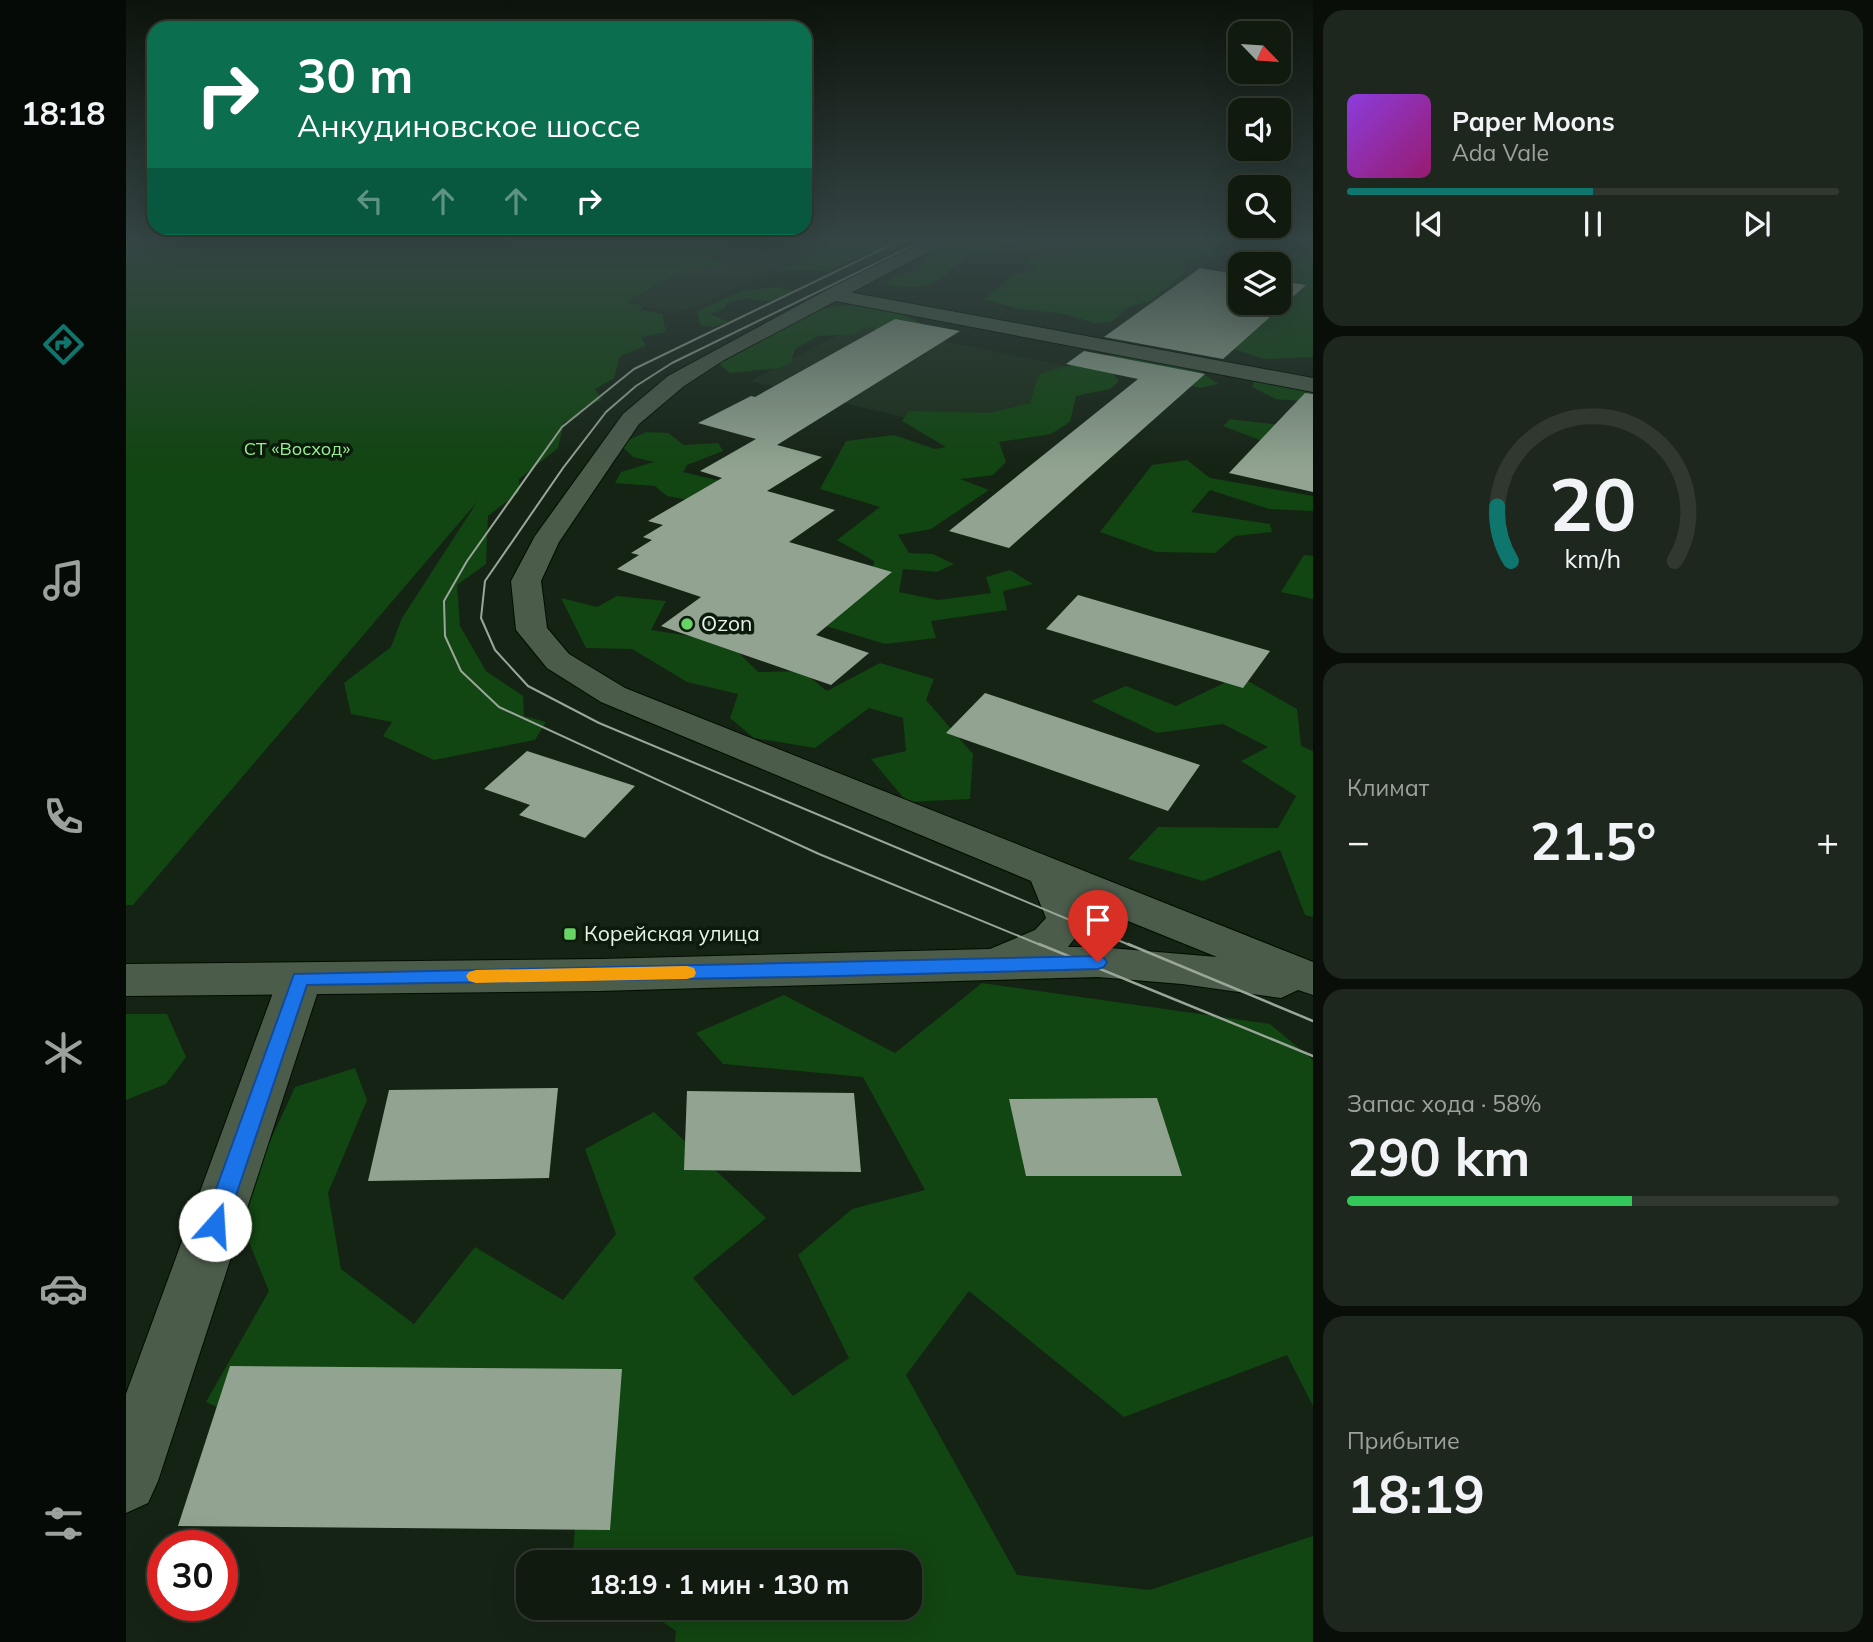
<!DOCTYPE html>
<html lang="ru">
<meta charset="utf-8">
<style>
body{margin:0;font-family:Mulish,sans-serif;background:#1e271d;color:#f1f3f6;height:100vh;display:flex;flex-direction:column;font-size:26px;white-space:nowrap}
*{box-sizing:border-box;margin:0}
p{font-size:23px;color:#9ca19e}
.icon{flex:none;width:38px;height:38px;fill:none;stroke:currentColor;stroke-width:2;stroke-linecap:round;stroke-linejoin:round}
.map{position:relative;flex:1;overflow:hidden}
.drawer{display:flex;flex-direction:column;gap:10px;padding:10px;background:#090e08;width:560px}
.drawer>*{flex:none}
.top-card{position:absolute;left:21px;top:21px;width:665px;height:214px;border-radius:21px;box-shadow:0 7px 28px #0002,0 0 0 2px #30382f;background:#0b6e4f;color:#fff;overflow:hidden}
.needle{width:46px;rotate:115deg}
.fabs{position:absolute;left:1102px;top:21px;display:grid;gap:14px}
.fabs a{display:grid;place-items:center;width:63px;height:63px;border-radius:14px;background:#101a0f;box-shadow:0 7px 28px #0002,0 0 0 2px #30382f;font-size:35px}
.speed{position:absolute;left:21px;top:1530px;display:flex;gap:14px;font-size:35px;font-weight:700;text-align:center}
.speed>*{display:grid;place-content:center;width:91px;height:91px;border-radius:50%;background:#101a0f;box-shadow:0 7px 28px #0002,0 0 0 2px #30382f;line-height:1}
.speed .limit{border:10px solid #d22;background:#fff;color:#111}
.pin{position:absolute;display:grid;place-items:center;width:60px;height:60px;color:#fff;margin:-72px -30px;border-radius:50% 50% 50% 0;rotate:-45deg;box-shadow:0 0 7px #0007}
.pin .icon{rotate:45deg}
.me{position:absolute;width:77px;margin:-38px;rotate:19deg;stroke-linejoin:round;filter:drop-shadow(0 0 5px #0008)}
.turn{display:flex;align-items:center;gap:24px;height:147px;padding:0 35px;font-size:32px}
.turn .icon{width:91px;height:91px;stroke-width:2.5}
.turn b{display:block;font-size:49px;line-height:60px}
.lanes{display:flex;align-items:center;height:66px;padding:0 35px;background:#0003;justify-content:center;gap:35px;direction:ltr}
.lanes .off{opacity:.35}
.big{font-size:52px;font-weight:700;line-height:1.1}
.drawer .tile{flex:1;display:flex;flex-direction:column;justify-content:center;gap:10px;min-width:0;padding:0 24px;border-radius:21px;background:#1e271d}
.drawer .dial{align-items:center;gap:0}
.dial svg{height:182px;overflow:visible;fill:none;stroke:#30382f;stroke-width:7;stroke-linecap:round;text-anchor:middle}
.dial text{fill:#f1f3f6;stroke:none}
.song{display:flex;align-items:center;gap:21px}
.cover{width:84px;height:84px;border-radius:10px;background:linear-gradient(135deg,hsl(270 70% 55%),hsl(320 70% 35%))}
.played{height:7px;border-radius:4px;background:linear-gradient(90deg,#0f766e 50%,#30382f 50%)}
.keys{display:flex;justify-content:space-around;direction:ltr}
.heat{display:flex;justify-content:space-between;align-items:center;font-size:38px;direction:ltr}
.charge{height:10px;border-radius:5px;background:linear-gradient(90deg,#34c759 58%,#30382f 0)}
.trip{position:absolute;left:390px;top:1550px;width:406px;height:70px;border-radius:21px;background:#101a0f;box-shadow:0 7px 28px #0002,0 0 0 2px #30382f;font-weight:700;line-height:70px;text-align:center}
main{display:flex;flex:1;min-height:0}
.menu{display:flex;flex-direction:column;width:126px;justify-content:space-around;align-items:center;background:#060a06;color:#9ca19e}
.menu .icon{width:49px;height:49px}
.menu .current{color:#0f766e}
.menu b{font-size:32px;color:#f1f3f6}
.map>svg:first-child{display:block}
.built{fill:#1b2e1a}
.green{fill:#114511}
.building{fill:#92a491}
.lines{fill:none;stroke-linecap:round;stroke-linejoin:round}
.minor-casing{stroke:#020c02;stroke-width:2}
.tertiary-casing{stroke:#020c02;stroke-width:2}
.minor{fill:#4c5c4b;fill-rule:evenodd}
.tertiary{fill:#4c5c4b;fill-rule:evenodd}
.tram-far1{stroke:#9ba69a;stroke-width:2}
.tram{stroke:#9ba69a;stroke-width:2.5}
.route{fill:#1a73e8;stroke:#114b97;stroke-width:2}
.slow{fill:#f59e0b}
.poi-dot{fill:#68d465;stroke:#0c1a0b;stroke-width:2.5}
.labels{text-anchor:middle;stroke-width:7;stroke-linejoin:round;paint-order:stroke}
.far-park-label{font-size:18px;fill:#95f290;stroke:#0c1a0b}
.poi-label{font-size:21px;fill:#e7f1e6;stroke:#0c1a0b;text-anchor:start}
</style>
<main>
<nav class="menu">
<b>18:18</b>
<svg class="icon current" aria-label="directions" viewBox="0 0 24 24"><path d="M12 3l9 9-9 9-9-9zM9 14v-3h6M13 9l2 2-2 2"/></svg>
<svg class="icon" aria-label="music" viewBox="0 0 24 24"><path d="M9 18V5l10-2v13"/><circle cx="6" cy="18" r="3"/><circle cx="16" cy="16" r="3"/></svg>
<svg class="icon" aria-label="phone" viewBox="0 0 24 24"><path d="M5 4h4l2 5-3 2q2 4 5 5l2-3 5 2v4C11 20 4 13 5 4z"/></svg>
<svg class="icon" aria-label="climate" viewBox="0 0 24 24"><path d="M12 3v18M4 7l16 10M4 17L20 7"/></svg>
<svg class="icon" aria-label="car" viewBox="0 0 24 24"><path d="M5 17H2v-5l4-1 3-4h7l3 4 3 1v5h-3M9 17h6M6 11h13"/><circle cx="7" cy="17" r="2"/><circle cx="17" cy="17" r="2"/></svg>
<svg class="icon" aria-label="filters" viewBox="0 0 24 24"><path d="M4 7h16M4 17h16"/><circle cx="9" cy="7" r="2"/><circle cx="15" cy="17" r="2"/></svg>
</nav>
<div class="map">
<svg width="1187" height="1642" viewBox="0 0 1187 1642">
<rect width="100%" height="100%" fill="#152314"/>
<g class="built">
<polygon points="620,241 703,241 578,304 549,312 499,303 569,267 591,271 578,259"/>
<polygon points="733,324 965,371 845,433 624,381"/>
</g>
<g class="green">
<path d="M0,241H620L579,259L604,264C585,274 580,264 566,269C544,276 521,291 500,302L517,306L513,312L517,310L536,314L540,332L515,337L520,346L494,356L488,378L469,389L476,400L458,407L453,416L438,422L432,448L393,479V492L362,516L360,564L331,585L334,626L360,671L397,696L398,716L420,722L409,740L308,760L257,736L266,722L225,714L218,683L265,647L276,618L351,502L7,905H0Z"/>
<polygon points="713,241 779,241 769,250 743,252 701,271 653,269"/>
<path d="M829,241H877C868,251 859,249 848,254C831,261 821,276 808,282C793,289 774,287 759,285L767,277L793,270L802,253Z"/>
<path d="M1001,241H1091L1095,256L1075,255L1058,263L1060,272L1025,301L1005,306L985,322L968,323L935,313L892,309L858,299L886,276L911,268L900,260L930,252L946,258L954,252L952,244C972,244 986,251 1006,250Z"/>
<polygon points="1187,254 1187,357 1138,359 1108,349 1115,303 1153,303 1153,264 1139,264 1157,255"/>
<path d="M653,287L665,291C655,305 639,300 624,299C616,298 609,301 601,303L598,309L584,314L602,322L587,327L574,325L571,311L616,291Z"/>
<polygon points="732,304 774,312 794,323 795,329 772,333 739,327 729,334 692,336 669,349 665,362 653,368 604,373 588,360 682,310"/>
<polygon points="986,354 1062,364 1093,384 1074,388 1013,369 984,370 993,381 984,389 950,396 944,422 925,434 873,442 880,462 867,475 834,479 863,490 805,529 772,535 783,553 807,554 828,564 811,572 777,569 773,592 812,600 865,593 860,577 884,570 907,584 877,591 881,610 805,621 810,638 759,644 690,623 744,590 748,561 711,540 754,507 694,489 720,441 768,435 809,449 820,447 776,421 783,411 863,413 904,403 913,374"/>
<polygon points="1132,372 1187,378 1187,402 1150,399 1126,387"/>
<polygon points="1104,419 1187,429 1157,449 1097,426"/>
<polygon points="520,432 542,433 558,445 592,443 597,451 561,465 557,472 624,488 597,506 541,496 529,486 489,483 495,472 528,462 507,457 494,444"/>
<polygon points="1061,460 1084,478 1187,496 1187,511 1143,509 1084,490 1065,512 1144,524 1146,532 1109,536 1089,553 1030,552 974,532 1026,465"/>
<polygon points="1178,555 1187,556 1187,599 1155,592"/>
<polygon points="491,596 540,601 525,630 602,642 632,672 676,671 701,691 754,663 808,679 800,700 847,754 844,799 781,802 745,759 780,751 777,718 743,708 689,748 628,738 604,718 612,694 561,682 506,649 460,648 435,598 471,607"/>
<polygon points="1113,676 1171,709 1175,746 1187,751 1187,917 1179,915 1154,850 1077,881 1002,859 1032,827 1152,828 1170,796 1115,761 1142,747 1097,724 1031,733 965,701 1000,686 1050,706"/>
<polygon points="856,983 1144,1024 1187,1060 1187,1406 1161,1355 998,1417 843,1291 780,1375 891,1575 1024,1590 1187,1536 1187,1642 549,1642 550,1631 516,1608 784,1608 784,1563 446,1563 457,1428 211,1464 80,1402 143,1291 111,1213 169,1087 229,1068 241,1100 202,1193 215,1269 288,1324 349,1247 437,1300 490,1234 459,1149 528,1112 640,1218 567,1278 667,1396 723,1358 672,1255 726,1209 799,1190 737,1077 597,1064 570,1033 658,995 769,1053"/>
<polygon points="0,1014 41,1014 60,1057 40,1084 0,1100"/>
</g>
<g class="building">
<polygon points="1074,268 1115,275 1115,303 1153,303 1153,281 1180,285 1097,359 978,337"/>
<polygon points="769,319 834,331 651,445 696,457 641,491 709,510 663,542 766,572 690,635 743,653 705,685 535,626 575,597 491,569 513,555 505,553 526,540 517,537 537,525 522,521 596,478 574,471 630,439 572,423 625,396 629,397"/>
<polygon points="958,351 1079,374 883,548 823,531 1012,379 940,364"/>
<polygon points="1179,393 1187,394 1187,492 1103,473"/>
<polygon points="952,595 1144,651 1117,688 920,629"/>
<polygon points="859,693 1074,765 1042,811 820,733"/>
<polygon points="401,751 509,786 459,838 393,815 404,805 358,789"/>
<polygon points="432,1088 423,1178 242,1181 263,1090"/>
<polygon points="561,1091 728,1093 735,1172 558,1170"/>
<polygon points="1031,1098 1056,1176 900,1176 883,1099"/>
<polygon points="104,1366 496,1369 484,1530 52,1526"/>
</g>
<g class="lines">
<defs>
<g id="minor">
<polygon points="706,289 1187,378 1187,392 699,299 697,295 699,291"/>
<polygon points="174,963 190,968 196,979 32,1481 22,1503 0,1513 0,1394 152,979 158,968"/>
</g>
<path id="tertiary" d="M801,241H823L598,360L558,386L513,424L433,542L415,581L421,628L443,654L499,688L1187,962V995L1172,990L1155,998L1056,984L972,977L473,991L0,996V964L473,959L864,949L909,930L920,918L905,881L475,702L421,668L390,630L385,581L409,536L497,414L542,376L708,286ZM955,902L1091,957L972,947H942L963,920Z"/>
</defs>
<use href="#minor" class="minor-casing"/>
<use href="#tertiary" class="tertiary-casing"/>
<use href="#minor" class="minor"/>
<use href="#tertiary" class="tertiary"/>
<g class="tram-far1">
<polyline points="773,241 508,369 436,427 341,561 318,601 319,636 335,671 373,707 693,854 917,946"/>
<polyline points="796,241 546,363 510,386 480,412 437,468 359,581 355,618 369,650 402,686 473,723 1006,946"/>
</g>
<g class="tram">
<polyline points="913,944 1187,1056"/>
<polyline points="1002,944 1187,1021"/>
</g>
</g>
<linearGradient id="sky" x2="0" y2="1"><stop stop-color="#0c130b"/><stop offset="0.51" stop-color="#354545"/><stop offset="1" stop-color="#354545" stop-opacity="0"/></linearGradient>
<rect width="1187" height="471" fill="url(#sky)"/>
<polygon class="route" points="972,956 978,958 981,962 978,967 972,969 674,977 181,985 100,1225 96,1231 89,1234 81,1231 77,1225 168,974"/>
<polygon class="slow" points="561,966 568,968 570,973 568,977 561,979 350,983 343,981 340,976 343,972 350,970"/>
<g class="poi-dot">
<circle cx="561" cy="624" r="7"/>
<rect x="437" y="927" width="14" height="14" rx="3.5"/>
</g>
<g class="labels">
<g class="far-park-label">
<text x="171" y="455">СТ «Восход»</text>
</g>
<g class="poi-label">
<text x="575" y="631">Ozon</text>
<text x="458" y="941">Корейская улица</text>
</g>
</g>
</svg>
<div class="fabs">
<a><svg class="needle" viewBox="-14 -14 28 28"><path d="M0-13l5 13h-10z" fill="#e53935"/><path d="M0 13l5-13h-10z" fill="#9ca19e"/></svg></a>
<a><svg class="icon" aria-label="sound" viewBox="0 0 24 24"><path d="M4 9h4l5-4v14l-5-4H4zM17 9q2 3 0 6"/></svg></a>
<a><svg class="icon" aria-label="search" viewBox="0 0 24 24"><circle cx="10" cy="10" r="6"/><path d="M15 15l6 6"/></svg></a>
<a><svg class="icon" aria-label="layers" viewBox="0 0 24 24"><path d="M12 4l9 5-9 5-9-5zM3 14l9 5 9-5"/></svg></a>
</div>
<div class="speed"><div class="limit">30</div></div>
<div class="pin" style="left:972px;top:962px;background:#d93025"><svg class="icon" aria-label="arrive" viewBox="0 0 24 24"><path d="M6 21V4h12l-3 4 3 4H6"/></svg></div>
<svg class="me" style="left:89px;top:1225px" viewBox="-20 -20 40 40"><circle r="19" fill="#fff"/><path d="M0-13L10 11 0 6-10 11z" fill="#1a73e8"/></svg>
<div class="trip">18:19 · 1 мин · 130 m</div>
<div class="top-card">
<div class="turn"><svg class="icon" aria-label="right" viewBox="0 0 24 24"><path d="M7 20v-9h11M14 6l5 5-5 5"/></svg><div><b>30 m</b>Анкудиновское шоссе</div></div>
<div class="lanes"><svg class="icon off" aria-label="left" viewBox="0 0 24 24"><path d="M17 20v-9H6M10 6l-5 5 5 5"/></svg><svg class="icon off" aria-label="ahead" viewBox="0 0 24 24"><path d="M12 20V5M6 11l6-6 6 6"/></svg><svg class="icon off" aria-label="ahead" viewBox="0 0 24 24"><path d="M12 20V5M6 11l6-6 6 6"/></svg><svg class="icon" aria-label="right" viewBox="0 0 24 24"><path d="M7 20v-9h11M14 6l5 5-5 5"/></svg></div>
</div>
</div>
<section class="drawer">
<div class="tile">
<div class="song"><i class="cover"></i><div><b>Paper Moons</b><p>Ada Vale</p></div></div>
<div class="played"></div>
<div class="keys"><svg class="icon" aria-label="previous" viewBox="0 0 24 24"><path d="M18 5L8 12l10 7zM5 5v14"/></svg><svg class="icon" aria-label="pause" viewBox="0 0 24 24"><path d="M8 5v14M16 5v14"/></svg><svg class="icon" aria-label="next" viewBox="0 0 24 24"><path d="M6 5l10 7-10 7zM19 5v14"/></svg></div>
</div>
<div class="tile dial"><svg viewBox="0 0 100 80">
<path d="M14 69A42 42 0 1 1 86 69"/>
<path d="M14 69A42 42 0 0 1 8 45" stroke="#0f766e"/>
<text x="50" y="56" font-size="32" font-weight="700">20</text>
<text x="50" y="72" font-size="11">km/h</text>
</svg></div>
<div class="tile"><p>Климат</p>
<div class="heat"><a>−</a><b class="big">21.5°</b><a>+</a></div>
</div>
<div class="tile"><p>Запас хода · 58%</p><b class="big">290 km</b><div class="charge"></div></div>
<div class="tile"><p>Прибытие</p><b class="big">18:19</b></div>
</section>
</main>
